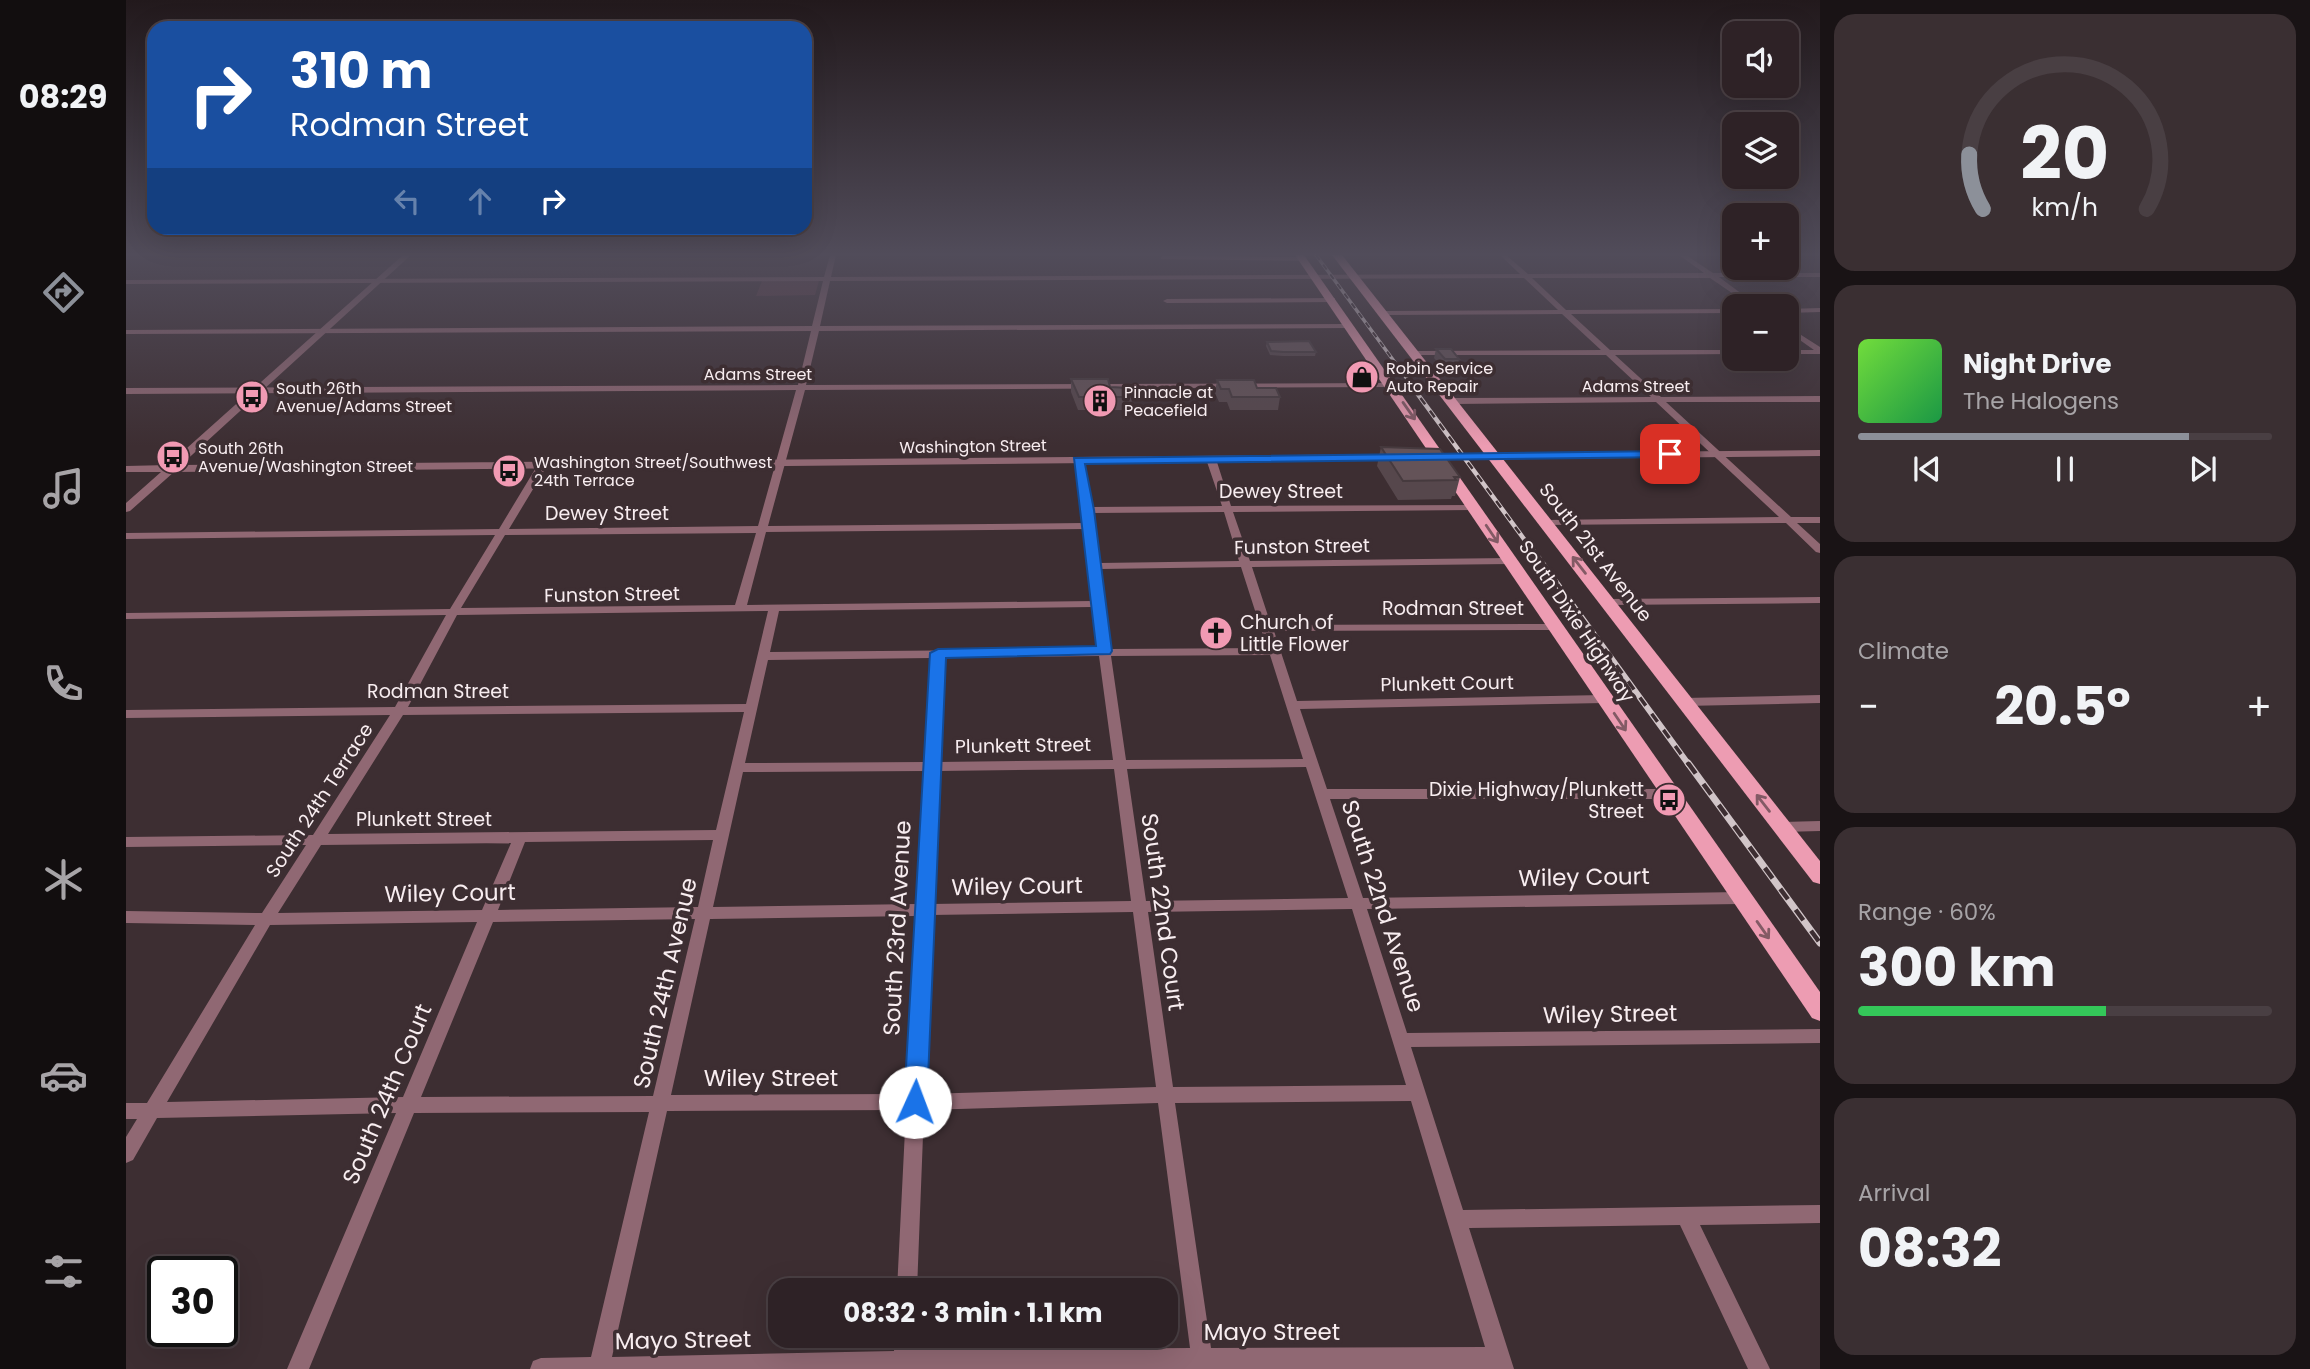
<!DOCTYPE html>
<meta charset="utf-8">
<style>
body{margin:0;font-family:Poppins,sans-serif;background:#3a2f32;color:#f1f3f6;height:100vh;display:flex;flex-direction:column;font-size:26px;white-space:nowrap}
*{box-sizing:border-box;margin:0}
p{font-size:23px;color:#a7a4a7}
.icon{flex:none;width:38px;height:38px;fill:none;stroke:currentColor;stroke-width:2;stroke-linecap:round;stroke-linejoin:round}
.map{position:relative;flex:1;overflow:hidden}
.panel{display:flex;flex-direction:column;gap:14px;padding:14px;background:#191315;width:490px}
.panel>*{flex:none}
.top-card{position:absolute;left:21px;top:21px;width:665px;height:214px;border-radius:21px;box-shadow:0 7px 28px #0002,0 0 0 2px #493f43;background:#1a4fa0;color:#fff;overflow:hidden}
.tools{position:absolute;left:1596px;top:21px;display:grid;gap:14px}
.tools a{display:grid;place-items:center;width:77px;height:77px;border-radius:14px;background:#2e2226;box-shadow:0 7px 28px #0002,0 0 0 2px #493f43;font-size:35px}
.speed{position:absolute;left:21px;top:1256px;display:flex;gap:14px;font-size:35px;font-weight:700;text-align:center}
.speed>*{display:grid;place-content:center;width:91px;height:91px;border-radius:50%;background:#2e2226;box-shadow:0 7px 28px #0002,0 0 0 2px #493f43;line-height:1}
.speed .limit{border:4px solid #111;border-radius:10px;background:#fff;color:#111}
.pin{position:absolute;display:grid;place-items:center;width:60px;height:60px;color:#fff;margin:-30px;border-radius:14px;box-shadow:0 4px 10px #0006}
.me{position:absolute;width:77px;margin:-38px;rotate:2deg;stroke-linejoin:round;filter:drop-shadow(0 0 5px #0008)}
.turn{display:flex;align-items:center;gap:24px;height:147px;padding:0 28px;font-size:32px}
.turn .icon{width:91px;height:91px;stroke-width:2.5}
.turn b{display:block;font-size:49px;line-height:60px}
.lanes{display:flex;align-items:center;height:66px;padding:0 28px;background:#0003;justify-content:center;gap:35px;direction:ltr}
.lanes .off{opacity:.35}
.big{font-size:52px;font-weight:700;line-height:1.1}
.panel .widget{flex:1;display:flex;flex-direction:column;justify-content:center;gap:10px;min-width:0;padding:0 24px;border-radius:21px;background:#3a2f32}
.panel .dial{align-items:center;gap:0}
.dial svg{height:182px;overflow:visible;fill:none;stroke:#493f43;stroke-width:7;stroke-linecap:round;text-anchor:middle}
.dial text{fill:#f1f3f6;stroke:none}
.song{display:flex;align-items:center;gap:21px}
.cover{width:84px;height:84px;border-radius:10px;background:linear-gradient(135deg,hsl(100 70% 55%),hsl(140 70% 35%))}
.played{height:7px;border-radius:4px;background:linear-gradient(90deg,#8c9099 80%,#493f43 80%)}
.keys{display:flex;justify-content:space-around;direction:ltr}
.heat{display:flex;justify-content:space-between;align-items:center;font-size:38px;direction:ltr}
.charge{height:10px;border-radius:5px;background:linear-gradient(90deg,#34c759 60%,#493f43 0)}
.trip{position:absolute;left:642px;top:1278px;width:410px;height:70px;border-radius:21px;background:#2e2226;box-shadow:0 7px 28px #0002,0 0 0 2px #493f43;font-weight:700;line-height:70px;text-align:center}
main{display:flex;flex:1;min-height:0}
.tab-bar{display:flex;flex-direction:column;width:126px;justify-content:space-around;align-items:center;background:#120e0f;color:#a7a4a7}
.tab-bar .icon{width:49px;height:49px}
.tab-bar .selected{color:#8c9099}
.tab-bar b{font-size:32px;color:#f1f3f6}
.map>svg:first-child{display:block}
.green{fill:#5d3b44}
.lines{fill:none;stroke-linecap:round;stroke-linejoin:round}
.minor{fill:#906873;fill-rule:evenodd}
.tertiary{fill:#906873;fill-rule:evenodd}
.primary{fill:#ed9cb2;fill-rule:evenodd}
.rail-far3-casing{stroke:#d1c5c8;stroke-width:3.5}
.rail-far2-casing{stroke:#d1c5c8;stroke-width:4.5}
.rail-far1-casing{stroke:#d1c5c8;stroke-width:6}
.rail-casing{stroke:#d1c5c8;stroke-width:7}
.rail-far3{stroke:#3d2e32;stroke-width:2;stroke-dasharray:6;stroke-linecap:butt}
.rail-far2{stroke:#3d2e32;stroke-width:2.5;stroke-dasharray:8;stroke-linecap:butt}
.rail-far1{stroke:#3d2e32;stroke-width:3.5;stroke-dasharray:10;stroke-linecap:butt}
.rail{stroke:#3d2e32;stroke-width:4.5;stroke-dasharray:13;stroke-linecap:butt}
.wall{fill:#56474c}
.building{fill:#645358;stroke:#463a3e;stroke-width:2}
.oneway{stroke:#835a65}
.route{fill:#1a73e8;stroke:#114b97;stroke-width:2}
.labels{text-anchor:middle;stroke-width:7;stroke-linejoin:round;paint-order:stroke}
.far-poi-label{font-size:16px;fill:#f8edf0;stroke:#3d2e32;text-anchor:start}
.far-street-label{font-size:16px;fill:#f8edf0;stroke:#3d2e32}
.street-label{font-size:19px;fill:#f8edf0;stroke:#3d2e32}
.poi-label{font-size:19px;fill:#f8edf0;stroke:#3d2e32;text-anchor:start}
.near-street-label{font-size:23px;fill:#f8edf0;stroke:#3d2e32}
</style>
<main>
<nav class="tab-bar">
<b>08:29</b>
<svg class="icon selected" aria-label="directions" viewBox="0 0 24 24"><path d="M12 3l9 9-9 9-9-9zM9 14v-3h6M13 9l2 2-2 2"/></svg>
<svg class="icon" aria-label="music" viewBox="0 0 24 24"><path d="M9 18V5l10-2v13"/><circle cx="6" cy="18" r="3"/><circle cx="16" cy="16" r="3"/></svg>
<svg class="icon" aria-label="phone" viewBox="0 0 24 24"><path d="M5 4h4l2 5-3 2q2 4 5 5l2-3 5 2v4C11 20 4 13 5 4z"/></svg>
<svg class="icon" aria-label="climate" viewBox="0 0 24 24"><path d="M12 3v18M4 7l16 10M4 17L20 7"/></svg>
<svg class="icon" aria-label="car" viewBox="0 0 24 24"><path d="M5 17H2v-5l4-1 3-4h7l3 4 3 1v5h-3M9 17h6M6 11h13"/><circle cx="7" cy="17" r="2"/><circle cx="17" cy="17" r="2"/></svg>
<svg class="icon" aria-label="filters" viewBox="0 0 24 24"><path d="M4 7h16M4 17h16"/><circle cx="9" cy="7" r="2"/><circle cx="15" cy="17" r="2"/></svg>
</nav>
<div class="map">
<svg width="1694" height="1369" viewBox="0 0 1694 1369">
<rect width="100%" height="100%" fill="#3d2e32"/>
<polygon class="green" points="636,281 693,281 689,295 630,296"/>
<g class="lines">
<g class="minor">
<path d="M704,255H710L705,277L1394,274L1374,255H1380L1402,274L1578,273L1553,255H1560L1587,273H1694V277H1593L1632,306H1625L1584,278H1406L1440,310L1608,309V313L1445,314L1484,350H1608V354L1489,355L1535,397L1694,396V402H1540L1665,517H1694V523H1671L1694,544V553L1690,552L1660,523L1416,525V521L1420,520L1653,517L1530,402L1327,404L1323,401L1327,398L1525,397L1480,355H1290L1286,353L1290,351L1475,350L1436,314L1258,315L1254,313L1258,311L1432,310L1398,278L704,281L694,326L1223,324L1227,326L1223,328L693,331L680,385L1265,383L1269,385L1265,387L679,390L642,526L958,523L948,461L953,458L958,461L966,507L1096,506L1080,459L1085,456L1090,459L1105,506L1351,505L1353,507L1348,510L1107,512L1124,561L1384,558L1389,561L1384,564L1126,567L1145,625L1428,624L1434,627L1428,630L1148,631L1171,701L1478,695L1484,699L1478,703L1174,709L1201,789H1543L1548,791L1550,794L1548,797L1543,799H1204L1237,898L1614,892L1619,894L1622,898L1619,902L1614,904L1241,909L1281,1033L1694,1029V1043L1285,1047L1337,1210L1694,1205V1223L1574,1225L1644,1369H1622L1554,1225L1343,1228L1388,1369H404L407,1361L415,1358L465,1357L523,1112L288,1113L183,1369H161L270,1113L31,1118L7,1160L0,1163V1137L11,1119H0V1103H21L129,925L0,923V911L136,913L180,845L0,847V837L187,835L264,715L0,718V710L269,707L320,615L0,619V613L324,609L369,535L0,539V533L373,529L411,466L416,463L421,466L383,529L632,526L670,390L0,394V388L672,385L685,331L0,334V330L686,326L697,281L0,284V280L698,277ZM1098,512L1113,561L973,563L967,513ZM959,529L966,601L621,605L640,532ZM630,533L609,605L335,608L379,535ZM1115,567L1141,648L984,649L974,569ZM967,607L972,649L644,652L653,611ZM642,611L620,704L282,707L331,615ZM1144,655L1177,759L1000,760L985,656ZM973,656L987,760L812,762L818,658ZM806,658L799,762L619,763L642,660ZM618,712L590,830L202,834L277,715ZM1180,767L1222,898L1020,901L1001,769ZM988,769L1005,901L805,904L812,771ZM798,771L790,904L587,907L617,772ZM587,840L572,907L372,910L399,842ZM385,843L356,910L152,913L195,845ZM1226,909L1280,1085L1047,1087L1022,912ZM1007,912L1030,1087L798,1094L804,915ZM789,916L780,1094L545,1095L584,919ZM569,919L527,1096L295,1097L367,922ZM351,922L277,1097L41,1102L144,925ZM1285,1101L1359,1347L1085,1348L1049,1103ZM1032,1103L1064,1348L789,1350V1335H769L768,1351L486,1357L541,1111L780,1110L771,1290H791L798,1110Z"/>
<polygon points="1037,256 1177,257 1180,259 1177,261 1035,259 1035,257"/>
<polygon points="1206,298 1209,298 1209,302 1041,303 1037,301 1041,299"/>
<polygon points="1694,308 1694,312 1661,313 1661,309"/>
<polygon points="1661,326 1694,347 1694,354 1661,354 1661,350 1688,350 1661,331"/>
<polygon points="1694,597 1694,603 1482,605 1476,602 1482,599"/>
<polygon points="1694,695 1694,703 1558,706 1552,702 1558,698"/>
<polygon points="1694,821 1694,831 1656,832 1651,831 1649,827 1651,823 1656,822"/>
</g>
<g class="tertiary">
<polygon points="277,255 285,255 55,465 1273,454 1278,457 1273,460 48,472 4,511 0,512 0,503 35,472 0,472 0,466 42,465"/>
<polygon points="1694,450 1694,456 1303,460 1298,457 1303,454"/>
</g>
<g class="primary">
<polygon points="1169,255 1178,255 1694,992 1694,1021 1686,1018"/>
<polygon points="1206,255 1216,255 1694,861 1694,884 1687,882"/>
</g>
<defs>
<polyline id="rail-far3" points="1190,255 1287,387"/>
<polyline id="rail-far2" points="1285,385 1409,554"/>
<polyline id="rail-far1" points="1408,552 1563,765"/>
<polyline id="rail" points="1562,763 1694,943"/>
</defs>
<use href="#rail-far3" class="rail-far3-casing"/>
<use href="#rail-far2" class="rail-far2-casing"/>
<use href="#rail-far1" class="rail-far1-casing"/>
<use href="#rail" class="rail-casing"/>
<use href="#rail-far3" class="rail-far3"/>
<use href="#rail-far2" class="rail-far2"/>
<use href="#rail-far1" class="rail-far1"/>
<use href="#rail" class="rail"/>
</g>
<g class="wall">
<polygon points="1141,342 1190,352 1189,356 1157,356 1144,355 1140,346"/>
<polygon points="1310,349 1333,359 1331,367 1316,367 1308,358"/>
<polygon points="945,379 984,387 1006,397 1005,410 952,410 945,392"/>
<polygon points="1091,380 1131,388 1154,397 1152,410 1104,410 1101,402 1093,402 1089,393"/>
<polygon points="1255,447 1334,477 1329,496 1326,496 1325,499 1272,500 1251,466"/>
</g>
<g class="building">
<polygon points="1183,341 1190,352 1157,352 1145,351 1141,342"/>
<polygon points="1310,349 1325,349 1333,359 1319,359"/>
<polygon points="945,379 982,379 984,387 1004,388 1006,397 953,397"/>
<polygon points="1091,380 1128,380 1131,388 1150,388 1154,397 1106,397 1103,389 1095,389"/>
<polygon points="1255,447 1314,449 1334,477 1328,477 1330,480 1277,481"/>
</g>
<defs><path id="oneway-shaft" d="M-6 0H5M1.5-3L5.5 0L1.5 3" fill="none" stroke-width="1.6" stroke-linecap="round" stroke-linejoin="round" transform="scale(1.75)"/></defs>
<g class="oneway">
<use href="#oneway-shaft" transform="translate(1283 411) rotate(55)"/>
<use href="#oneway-shaft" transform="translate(1366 534) rotate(56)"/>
<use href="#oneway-shaft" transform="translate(1453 565) rotate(-128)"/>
<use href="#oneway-shaft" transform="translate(1494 722) rotate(56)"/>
<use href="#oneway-shaft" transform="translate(1637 803) rotate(-128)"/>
<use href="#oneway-shaft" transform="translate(1637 930) rotate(55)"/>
</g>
<linearGradient id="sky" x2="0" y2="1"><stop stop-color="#22191c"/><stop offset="0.57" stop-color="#514c5a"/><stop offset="1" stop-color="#514c5a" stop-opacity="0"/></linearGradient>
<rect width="1694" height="446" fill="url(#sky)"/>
<polygon class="route" points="1544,451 1548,452 1548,457 959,464 968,510 986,651 984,654 820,658 801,1102 797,1109 789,1112 781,1109 778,1102 804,653 812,649 970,646 948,458"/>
<defs>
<symbol id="shop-disc" viewBox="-11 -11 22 22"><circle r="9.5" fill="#f19ab3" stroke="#3d2e32"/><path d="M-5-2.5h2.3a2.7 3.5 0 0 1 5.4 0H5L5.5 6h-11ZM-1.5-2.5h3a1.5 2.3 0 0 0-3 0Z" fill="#111"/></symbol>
<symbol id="bus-disc" viewBox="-11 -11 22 22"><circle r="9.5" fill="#f19ab3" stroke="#3d2e32"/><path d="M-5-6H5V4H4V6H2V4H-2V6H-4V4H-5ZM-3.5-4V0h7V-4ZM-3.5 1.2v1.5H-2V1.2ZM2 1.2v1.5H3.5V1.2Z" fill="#111"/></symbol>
<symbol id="building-disc" viewBox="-11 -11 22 22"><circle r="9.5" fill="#f19ab3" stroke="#3d2e32"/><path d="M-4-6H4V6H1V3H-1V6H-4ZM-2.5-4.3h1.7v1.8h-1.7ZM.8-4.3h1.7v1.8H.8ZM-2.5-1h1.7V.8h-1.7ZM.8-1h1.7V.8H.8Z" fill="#111"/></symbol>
<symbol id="church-disc" viewBox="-11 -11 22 22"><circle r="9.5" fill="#f19ab3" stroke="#3d2e32"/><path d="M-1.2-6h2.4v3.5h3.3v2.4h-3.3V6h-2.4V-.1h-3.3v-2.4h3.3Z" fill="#111"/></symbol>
</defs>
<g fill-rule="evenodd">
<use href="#shop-disc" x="1217" y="358" width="38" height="38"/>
<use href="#bus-disc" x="107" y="378" width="38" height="38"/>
<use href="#building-disc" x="955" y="382" width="38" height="38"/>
<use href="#bus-disc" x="28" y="438" width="38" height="38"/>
<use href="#bus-disc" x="364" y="452" width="38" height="38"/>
<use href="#church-disc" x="1071" y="614" width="38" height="38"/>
<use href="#bus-disc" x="1524" y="781" width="38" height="38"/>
</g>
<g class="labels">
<g class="far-poi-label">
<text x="1260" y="374">Robin Service<tspan x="1260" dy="18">Auto Repair</tspan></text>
<text x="150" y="394">South 26th<tspan x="150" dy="18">Avenue/Adams Street</tspan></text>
<text x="998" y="398">Pinnacle at<tspan x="998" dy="18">Peacefield</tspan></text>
<text x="72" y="454">South 26th<tspan x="72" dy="18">Avenue/Washington Street</tspan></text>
<text x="408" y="468">Washington Street/Southwest<tspan x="408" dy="18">24th Terrace</tspan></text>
</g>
<g class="far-street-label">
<text x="632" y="380">Adams Street</text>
<text x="1510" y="392">Adams Street</text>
<text transform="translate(847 446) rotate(-1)" y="6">Washington Street</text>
</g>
<g class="street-label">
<text x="1155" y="498">Dewey Street</text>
<text x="481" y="520">Dewey Street</text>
<text transform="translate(1176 546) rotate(-1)" y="7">Funston Street</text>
<text transform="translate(1470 552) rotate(52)" y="7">South 21st Avenue</text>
<text transform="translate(486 594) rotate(-1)" y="7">Funston Street</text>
<text x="1327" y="615">Rodman Street</text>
<text transform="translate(1451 621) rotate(56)" y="7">South Dixie Highway</text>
<text transform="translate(1321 683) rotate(-1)" y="7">Plunkett Court</text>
<text x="312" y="698">Rodman Street</text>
<text transform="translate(897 745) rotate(-1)" y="7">Plunkett Street</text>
<text transform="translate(193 800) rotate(-57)" y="7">South 24th Terrace</text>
<text x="298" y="826">Plunkett Street</text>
</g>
<g class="poi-label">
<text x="1114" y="629">Church of<tspan x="1114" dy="22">Little Flower</tspan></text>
<text x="1518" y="796" text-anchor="end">Dixie Highway/Plunkett<tspan x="1518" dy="22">Street</tspan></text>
</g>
<g class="near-street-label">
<text transform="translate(1458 877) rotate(-1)" y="8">Wiley Court</text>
<text transform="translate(891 886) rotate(-1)" y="8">Wiley Court</text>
<text transform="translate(324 893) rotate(-1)" y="8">Wiley Court</text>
<text transform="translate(1257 906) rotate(72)" y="8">South 22nd Avenue</text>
<text transform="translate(1037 912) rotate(82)" y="8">South 22nd Court</text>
<text transform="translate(771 928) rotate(-87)" y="8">South 23rd Avenue</text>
<text transform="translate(539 983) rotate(-77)" y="8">South 24th Avenue</text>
<text transform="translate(1484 1014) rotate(-1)" y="8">Wiley Street</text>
<text x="645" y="1086">Wiley Street</text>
<text transform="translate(261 1094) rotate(-67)" y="8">South 24th Court</text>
<text x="1146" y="1340">Mayo Street</text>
<text transform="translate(557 1340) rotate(-1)" y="8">Mayo Street</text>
</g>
</g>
</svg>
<div class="tools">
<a><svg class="icon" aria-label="sound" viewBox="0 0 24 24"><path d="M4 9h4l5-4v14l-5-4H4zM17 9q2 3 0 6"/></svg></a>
<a><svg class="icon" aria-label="layers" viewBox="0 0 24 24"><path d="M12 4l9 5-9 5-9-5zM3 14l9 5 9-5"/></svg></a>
<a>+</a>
<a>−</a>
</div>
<div class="speed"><div class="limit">30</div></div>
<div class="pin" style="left:1544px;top:454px;background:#d93025"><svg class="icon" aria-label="arrive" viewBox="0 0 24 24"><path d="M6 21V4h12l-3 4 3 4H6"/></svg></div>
<svg class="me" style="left:789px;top:1102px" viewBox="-20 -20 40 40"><circle r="19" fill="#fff"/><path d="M0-13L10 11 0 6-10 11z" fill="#1a73e8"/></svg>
<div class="trip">08:32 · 3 min · 1.1 km</div>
<div class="top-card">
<div class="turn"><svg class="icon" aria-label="right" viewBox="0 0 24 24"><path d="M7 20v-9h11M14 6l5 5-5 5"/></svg><div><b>310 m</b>Rodman Street</div></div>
<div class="lanes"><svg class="icon off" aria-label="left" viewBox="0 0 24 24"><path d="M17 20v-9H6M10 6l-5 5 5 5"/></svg><svg class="icon off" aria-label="ahead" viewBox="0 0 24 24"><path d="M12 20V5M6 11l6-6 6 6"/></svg><svg class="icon" aria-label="right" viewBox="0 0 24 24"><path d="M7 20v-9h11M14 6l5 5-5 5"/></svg></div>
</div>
</div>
<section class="panel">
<div class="widget dial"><svg viewBox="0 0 100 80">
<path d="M14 69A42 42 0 1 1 86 69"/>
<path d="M14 69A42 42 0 0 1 8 45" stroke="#8c9099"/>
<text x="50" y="56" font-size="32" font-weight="700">20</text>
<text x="50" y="72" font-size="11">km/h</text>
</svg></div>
<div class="widget">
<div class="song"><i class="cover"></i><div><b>Night Drive</b><p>The Halogens</p></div></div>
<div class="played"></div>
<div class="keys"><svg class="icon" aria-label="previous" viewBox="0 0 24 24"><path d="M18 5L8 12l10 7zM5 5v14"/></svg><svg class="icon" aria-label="pause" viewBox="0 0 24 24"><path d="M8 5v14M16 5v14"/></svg><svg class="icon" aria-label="next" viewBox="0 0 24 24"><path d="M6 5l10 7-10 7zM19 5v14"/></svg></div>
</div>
<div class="widget"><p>Climate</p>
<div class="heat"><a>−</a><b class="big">20.5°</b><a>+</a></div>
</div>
<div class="widget"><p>Range · 60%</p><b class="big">300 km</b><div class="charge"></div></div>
<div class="widget"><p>Arrival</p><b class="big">08:32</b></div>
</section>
</main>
